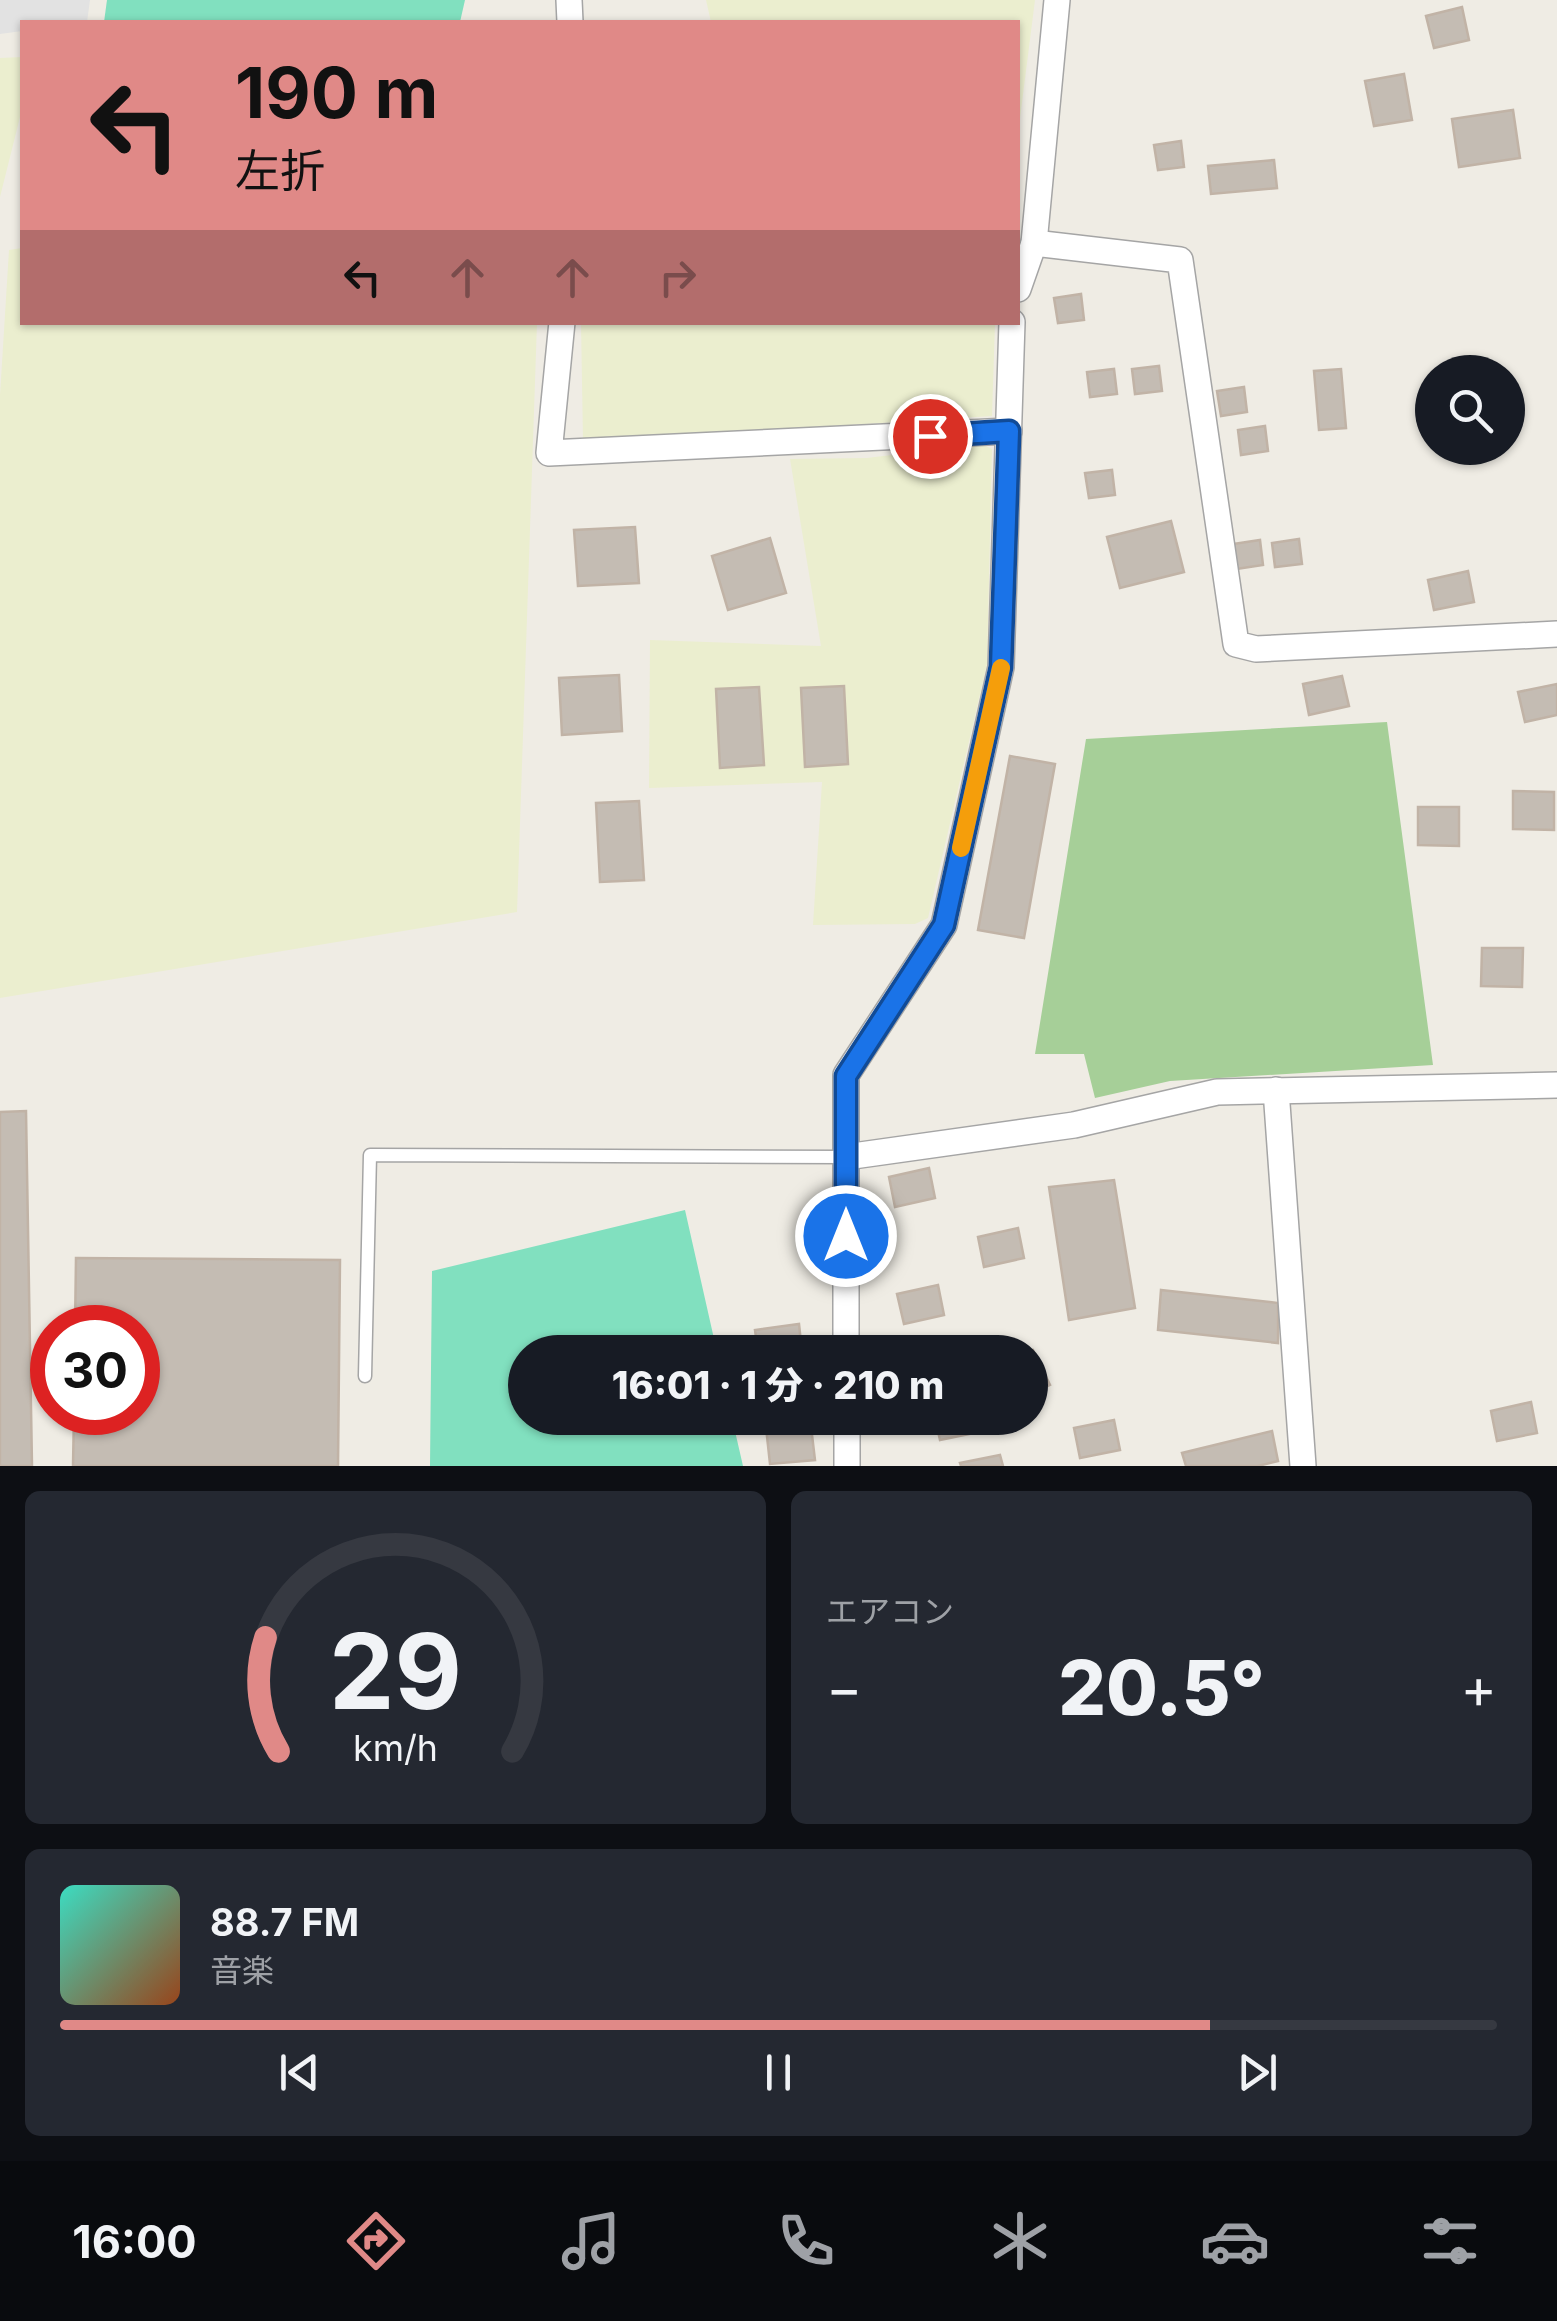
<!DOCTYPE html>
<html lang="ja">
<meta charset="utf-8">
<style>
body{margin:0;font-family:Inter,"Noto Sans JP",sans-serif;background:#242831;color:#f1f3f6;height:100vh;display:flex;flex-direction:column;font-size:38px;white-space:nowrap}
*{box-sizing:border-box;margin:0}
p{font-size:32px;color:#9ea1a6}
.icon{flex:none;width:55px;height:55px;fill:none;stroke:currentColor;stroke-width:2;stroke-linecap:round;stroke-linejoin:round}
.map{position:relative;height:1466px;overflow:hidden}
.sheet{display:flex;flex-direction:column;gap:25px;padding:25px;background:#0d0f14;flex:1}
.sheet>*{flex:none}
.banner{position:absolute;left:20px;top:20px;width:1000px;height:305px;border-radius:0px;box-shadow:0 2px 8px #0004;background:#e08987;color:#111;overflow:hidden}
.tools{position:absolute;left:1415px;top:355px;display:grid;gap:20px}
.tools a{display:grid;place-items:center;width:110px;height:110px;border-radius:50%;background:#171b24;box-shadow:0 2px 8px #0004;font-size:50px}
.speed{position:absolute;left:30px;top:1305px;display:flex;gap:20px;font-size:50px;font-weight:700;text-align:center}
.speed>*{display:grid;place-content:center;width:130px;height:130px;border-radius:50%;background:#171b24;box-shadow:0 2px 8px #0004;line-height:1}
.speed .limit{border:15px solid #d22;background:#fff;color:#111}
.pin{position:absolute;display:grid;place-items:center;width:85px;height:85px;color:#fff;margin:-42px;border:5px solid #fff;border-radius:50%;box-shadow:0 2px 10px #0007}
.me{position:absolute;width:110px;margin:-55px;rotate:0deg;stroke-linejoin:round;filter:drop-shadow(0 0 8px #0008)}
.turn{display:flex;align-items:center;gap:35px;height:210px;padding:0 50px;font-size:45px}
.turn .icon{width:130px;height:130px;stroke-width:2.5}
.turn b{display:block;font-size:70px;line-height:85px}
.lanes{display:flex;align-items:center;height:95px;padding:0 50px;background:#0003;justify-content:center;gap:50px;direction:ltr}
.lanes .off{opacity:.35}
.big{font-size:75px;font-weight:800;line-height:1.1}
.sheet .card{flex:1;display:flex;flex-direction:column;justify-content:center;gap:15px;min-width:0;padding:0 35px;border-radius:15px;background:#242831}
.sheet .dial{align-items:center;gap:0}
.dial svg{height:260px;overflow:visible;fill:none;stroke:#363941;stroke-width:7;stroke-linecap:round;text-anchor:middle}
.dial text{fill:#f1f3f6;stroke:none}
.song{display:flex;align-items:center;gap:30px}
.cover{width:120px;height:120px;border-radius:15px;background:linear-gradient(135deg,hsl(170 70% 55%),hsl(20 70% 35%))}
.played{height:10px;border-radius:5px;background:linear-gradient(90deg,#e08987 80%,#363941 80%)}
.keys{display:flex;justify-content:space-around;direction:ltr}
.heat{display:flex;justify-content:space-between;align-items:center;font-size:55px;direction:ltr}
.sheet .tiles{flex:1;display:grid;gap:25px;grid-template-columns:1fr 1fr}
.card:last-child{grid-column:span 2}
.trip{position:absolute;left:508px;top:1335px;width:540px;height:100px;border-radius:50px;background:#171b24;box-shadow:0 2px 8px #0004;font-weight:800;line-height:100px;text-align:center}
.tabs{display:flex;height:160px;justify-content:space-around;align-items:center;background:#090b0e;color:#9ea1a6}
.tabs .icon{width:70px;height:70px}
.tabs .on{color:#e08987}
.tabs b{font-size:45px;color:#f1f3f6}
.map>svg:first-child{display:block}
.farmland{fill:#ebeecf}
.forest{fill:#a6cf98}
.pitch{fill:#81e0bf}
.parking{fill:#e2e2e2}
.building{fill:#c4bcb3;stroke:#c1b3a6;stroke-width:2.5}
.lines{fill:none;stroke-linecap:round;stroke-linejoin:round}
.lane-casing{stroke:#a5a5a5;stroke-width:15}
.street-casing{stroke:#a5a5a5;stroke-width:28}
.lane{stroke:#fff;stroke-width:12}
.street{stroke:#fff;stroke-width:25}
.route-casing{stroke:#114b97;stroke-width:25}
.route{stroke:#1a73e8;stroke-width:18}
.slow{stroke:#f59e0b;stroke-width:18}
</style>
<div class="map">
<svg width="1557" height="1466" viewBox="0 0 1557 1466">
<rect width="100%" height="100%" fill="#efece4"/>
<g class="farmland">
<polygon points="706,0 1035,0 1018,134 1018,22 711,22"/>
<polygon points="22,57 22,109 0,197 0,58"/>
<polygon points="22,248 22,322 537,323 517,912 0,998 0,395 9,250"/>
<polygon points="581,323 995,323 992,416 583,442"/>
<polygon points="981,444 992,449 987,664 928,918 915,924 813,925 822,782 649,788 650,640 821,646 790,459 867,458"/>
</g>
<polygon class="forest" points="1387,722 1433,1065 1170,1081 1095,1098 1084,1054 1035,1054 1086,739"/>
<g class="pitch">
<polygon points="107,0 465,0 460,22 104,22"/>
<polygon points="685,1210 717,1352 525,1352 525,1418 732,1418 743,1466 430,1466 432,1271"/>
</g>
<polygon class="parking" points="0,0 90,0 87,22 22,22 22,31 0,34"/>
<g class="building">
<polygon points="1462,7 1469,40 1434,48 1426,16"/>
<polygon points="1404,74 1412,120 1374,126 1365,81"/>
<polygon points="1513,110 1520,158 1459,167 1452,119"/>
<polygon points="1181,141 1184,167 1158,170 1154,145"/>
<polygon points="1274,160 1277,188 1211,194 1208,166"/>
<polygon points="1081,294 1084,320 1058,323 1054,298"/>
<polygon points="1159,366 1162,391 1135,394 1132,369"/>
<polygon points="1114,369 1117,394 1090,397 1087,372"/>
<polygon points="1341,369 1346,428 1319,430 1314,371"/>
<polygon points="1244,387 1247,412 1221,416 1217,391"/>
<polygon points="1265,426 1268,451 1241,455 1238,430"/>
<polygon points="1112,470 1115,495 1089,498 1085,473"/>
<polygon points="1171,521 1184,572 1120,588 1107,537"/>
<polygon points="635,527 639,583 578,586 574,530"/>
<polygon points="770,538 786,593 728,610 712,556"/>
<polygon points="1299,539 1302,564 1275,567 1272,543"/>
<polygon points="1260,540 1263,565 1236,569 1233,544"/>
<polygon points="1468,571 1474,602 1434,610 1428,580"/>
<polygon points="619,675 622,731 562,735 559,678"/>
<polygon points="1342,676 1349,706 1309,715 1303,684"/>
<polygon points="1557,684 1557,715 1525,722 1518,692"/>
<polygon points="844,686 848,764 805,767 801,688"/>
<polygon points="759,687 764,765 720,768 716,689"/>
<polygon points="1010,756 1055,764 1024,938 978,930"/>
<polygon points="1513,791 1554,792 1554,830 1513,829"/>
<polygon points="639,801 644,880 600,882 596,803"/>
<polygon points="1418,807 1459,807 1459,846 1418,845"/>
<polygon points="1482,948 1523,948 1522,987 1481,986"/>
<polygon points="26,1111 32,1466 0,1466 0,1112"/>
<polygon points="929,1168 935,1198 895,1207 889,1177"/>
<polygon points="1114,1180 1135,1308 1069,1320 1049,1187"/>
<polygon points="1018,1228 1024,1258 984,1267 978,1237"/>
<polygon points="76,1258 340,1260 338,1466 73,1466 74,1412 138,1412 138,1328 75,1328"/>
<polygon points="938,1285 944,1315 904,1324 897,1294"/>
<polygon points="1161,1290 1278,1303 1278,1343 1158,1330"/>
<polygon points="799,1324 802,1352 758,1352 755,1330"/>
<polygon points="1033,1350 1050,1385 1030,1394 1030,1352 1026,1352"/>
<polygon points="1531,1402 1537,1433 1497,1441 1491,1411"/>
<polygon points="765,1418 810,1418 815,1460 770,1464"/>
<polygon points="935,1418 977,1418 979,1432 940,1440"/>
<polygon points="1114,1420 1120,1450 1080,1458 1074,1428"/>
<polygon points="1272,1431 1278,1461 1258,1466 1186,1466 1182,1453"/>
<polygon points="1000,1455 1003,1466 961,1466 960,1463"/>
</g>
<g class="lines">
<defs>
<polyline id="lane" points="365,1376 370,1155 846,1157"/>
<g id="street">
<polyline points="569,0 570,22"/>
<polyline points="1034,243 1180,260 1236,644 1256,649 1557,634"/>
<polyline points="1018,289 1034,243 1057,0"/>
<polyline points="562,322 549,453 1009,431"/>
<polyline points="1276,1090 1303,1466"/>
<polyline points="846,1157 1074,1125 1217,1092 1557,1085"/>
<polyline points="846,1352 846,1075 944,925 1001,667 1012,322"/>
<polyline points="847,1418 847,1466"/>
</g>
</defs>
<use href="#lane" class="lane-casing"/>
<use href="#street" class="street-casing"/>
<use href="#lane" class="lane"/>
<use href="#street" class="street"/>
</g>
<g class="lines">
<defs>
<polyline id="route" points="846,1236 846,1076 944,925 1001,667 1009,431 930,436"/>
</defs>
<use href="#route" class="route-casing"/>
<use href="#route" class="route"/>
<polyline class="slow" points="961,848 1001,668"/>
</g>
</svg>
<div class="tools">
<a><svg class="icon" aria-label="search" viewBox="0 0 24 24"><circle cx="10" cy="10" r="6"/><path d="M15 15l6 6"/></svg></a>
</div>
<div class="speed"><div class="limit">30</div></div>
<div class="pin" style="left:930px;top:436px;background:#d93025"><svg class="icon" aria-label="arrive" viewBox="0 0 24 24"><path d="M6 21V4h12l-3 4 3 4H6"/></svg></div>
<svg class="me" style="left:846px;top:1236px" viewBox="-20 -20 40 40"><circle r="17" fill="#1a73e8" stroke="#fff" stroke-width="3"/><path d="M0-11L8 9 0 5-8 9z" fill="#fff"/></svg>
<div class="trip">16:01 · 1 分 · 210 m</div>
<div class="banner">
<div class="turn"><svg class="icon" aria-label="left" viewBox="0 0 24 24"><path d="M17 20v-9H6M10 6l-5 5 5 5"/></svg><div><b>190 m</b>左折</div></div>
<div class="lanes"><svg class="icon" aria-label="left" viewBox="0 0 24 24"><path d="M17 20v-9H6M10 6l-5 5 5 5"/></svg><svg class="icon off" aria-label="ahead" viewBox="0 0 24 24"><path d="M12 20V5M6 11l6-6 6 6"/></svg><svg class="icon off" aria-label="ahead" viewBox="0 0 24 24"><path d="M12 20V5M6 11l6-6 6 6"/></svg><svg class="icon off" aria-label="right" viewBox="0 0 24 24"><path d="M7 20v-9h11M14 6l5 5-5 5"/></svg></div>
</div>
</div>
<section class="sheet">
<div class="tiles">
<div class="card dial"><svg viewBox="0 0 100 80">
<path d="M14 69A42 42 0 1 1 86 69"/>
<path d="M14 69A42 42 0 0 1 10 34" stroke="#e08987"/>
<text x="50" y="56" font-size="32" font-weight="700">29</text>
<text x="50" y="72" font-size="11">km/h</text>
</svg></div>
<div class="card"><p>エアコン</p>
<div class="heat"><a>−</a><b class="big">20.5°</b><a>+</a></div>
</div>
<div class="card">
<div class="song"><i class="cover"></i><div><b>88.7 FM</b><p>音楽</p></div></div>
<div class="played"></div>
<div class="keys"><svg class="icon" aria-label="previous" viewBox="0 0 24 24"><path d="M18 5L8 12l10 7zM5 5v14"/></svg><svg class="icon" aria-label="pause" viewBox="0 0 24 24"><path d="M8 5v14M16 5v14"/></svg><svg class="icon" aria-label="next" viewBox="0 0 24 24"><path d="M6 5l10 7-10 7zM19 5v14"/></svg></div>
</div>
</div>
</section>
<nav class="tabs">
<b>16:00</b>
<svg class="icon on" aria-label="directions" viewBox="0 0 24 24"><path d="M12 3l9 9-9 9-9-9zM9 14v-3h6M13 9l2 2-2 2"/></svg>
<svg class="icon" aria-label="music" viewBox="0 0 24 24"><path d="M9 18V5l10-2v13"/><circle cx="6" cy="18" r="3"/><circle cx="16" cy="16" r="3"/></svg>
<svg class="icon" aria-label="phone" viewBox="0 0 24 24"><path d="M5 4h4l2 5-3 2q2 4 5 5l2-3 5 2v4C11 20 4 13 5 4z"/></svg>
<svg class="icon" aria-label="climate" viewBox="0 0 24 24"><path d="M12 3v18M4 7l16 10M4 17L20 7"/></svg>
<svg class="icon" aria-label="car" viewBox="0 0 24 24"><path d="M5 17H2v-5l4-1 3-4h7l3 4 3 1v5h-3M9 17h6M6 11h13"/><circle cx="7" cy="17" r="2"/><circle cx="17" cy="17" r="2"/></svg>
<svg class="icon" aria-label="filters" viewBox="0 0 24 24"><path d="M4 7h16M4 17h16"/><circle cx="9" cy="7" r="2"/><circle cx="15" cy="17" r="2"/></svg>
</nav>
